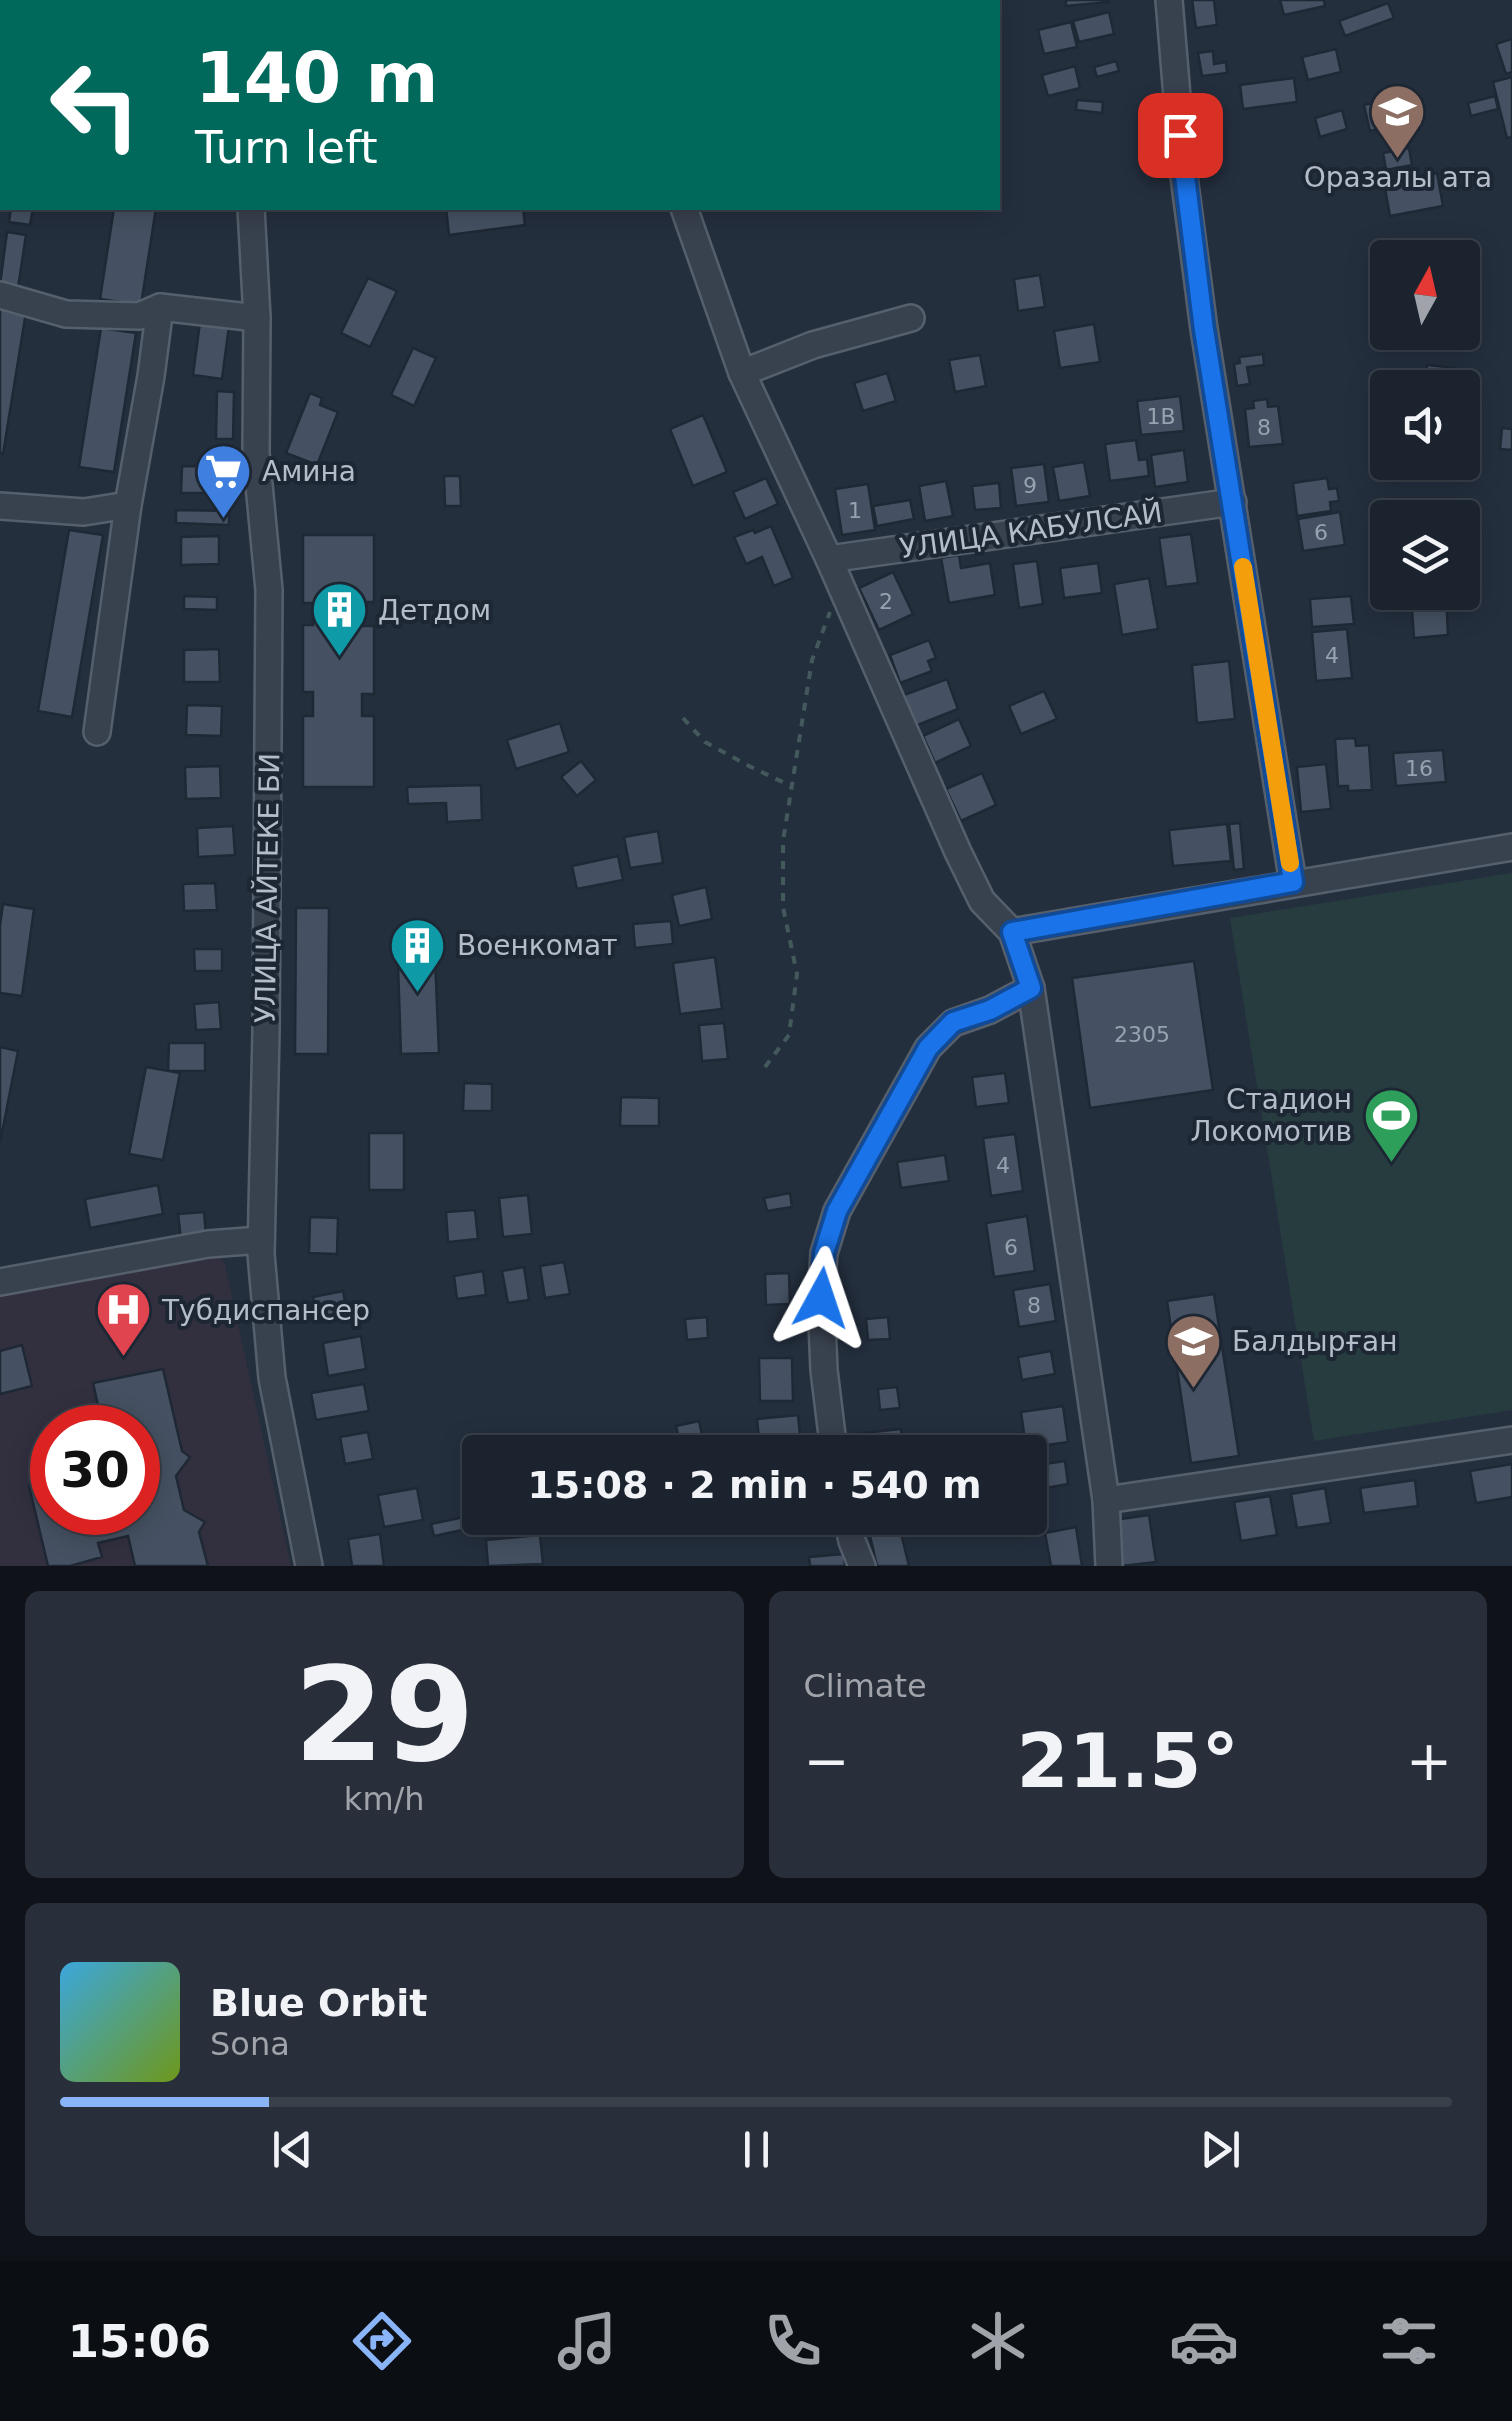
<!DOCTYPE html>
<meta charset="utf-8">
<style>
body{margin:0;font-family:"DejaVu Sans",sans-serif;background:#282f3a;color:#f1f3f6;height:100vh;display:flex;flex-direction:column;font-size:38px;white-space:nowrap}
*{box-sizing:border-box;margin:0}
p{font-size:32px;color:#a0a4aa}
.icon{flex:none;width:55px;height:55px;fill:none;stroke:currentColor;stroke-width:2;stroke-linecap:round;stroke-linejoin:round}
.map{position:relative;height:1566px;overflow:hidden}
.side{display:flex;flex-direction:column;gap:25px;padding:25px;background:#0f1319;flex:1}
.side>*{flex:none}
.guide{position:absolute;left:0px;top:0px;width:1000px;height:210px;box-shadow:0 5px 25px #0003,0 0 0 2px #39404a;background:#00695c;color:#fff;overflow:hidden}
.needle{width:65px;rotate:8deg}
.controls{position:absolute;left:1370px;top:240px;display:grid;gap:20px}
.controls a{display:grid;place-items:center;width:110px;height:110px;border-radius:10px;background:#1b232e;box-shadow:0 5px 25px #0003,0 0 0 2px #39404a;font-size:50px}
.speed{position:absolute;left:30px;top:1405px;display:flex;gap:20px;font-size:50px;font-weight:700;text-align:center}
.speed>*{display:grid;place-content:center;width:130px;height:130px;border-radius:50%;background:#1b232e;box-shadow:0 5px 25px #0003,0 0 0 2px #39404a;line-height:1}
.speed .limit{border:15px solid #d22;background:#fff;color:#111}
.pin{position:absolute;display:grid;place-items:center;width:85px;height:85px;color:#fff;margin:-42px;border-radius:20px;box-shadow:0 5px 15px #0006}
.me{position:absolute;width:110px;margin:-55px;rotate:5deg;stroke-linejoin:round;filter:drop-shadow(0 0 8px #0008)}
.turn{display:flex;align-items:center;gap:35px;height:210px;padding:0 30px;font-size:45px}
.turn .icon{width:130px;height:130px;stroke-width:2.5}
.turn b{display:block;font-size:70px;line-height:85px}
.big{font-size:75px;font-weight:700;line-height:1.1}
.side .widget{flex:1;display:flex;flex-direction:column;justify-content:center;gap:15px;min-width:0;padding:0 35px;border-radius:15px;background:#282f3a}
.side .dial{align-items:center;gap:0}
.dial b{font-size:130px;line-height:1}
.song{display:flex;align-items:center;gap:30px}
.cover{width:120px;height:120px;border-radius:15px;background:linear-gradient(135deg,hsl(200 70% 55%),hsl(80 70% 35%))}
.played{height:10px;border-radius:5px;background:linear-gradient(90deg,#8ab4f8 15%,#39404a 15%)}
.keys{display:flex;justify-content:space-around;direction:ltr}
.heat{display:flex;justify-content:space-between;align-items:center;font-size:55px;direction:ltr}
.side .tiles{flex:1;display:grid;gap:25px;grid-template-columns:1fr 1fr}
.widget:last-child{grid-column:span 2}
.trip{position:absolute;left:462px;top:1435px;width:585px;height:100px;border-radius:10px;background:#1b232e;box-shadow:0 5px 25px #0003,0 0 0 2px #39404a;font-weight:700;line-height:100px;text-align:center}
.tabs{display:flex;height:160px;justify-content:space-around;align-items:center;background:#0b0e12;color:#a0a4aa}
.tabs .icon{width:70px;height:70px}
.tabs .current{color:#8ab4f8}
.tabs b{font-size:45px;color:#f1f3f6}
.map>svg:first-child{display:block}
.medical{fill:#32303f;fill-rule:evenodd}
.green{fill:#263c3f}
.building{fill:#455162;stroke:#1f2835;stroke-width:2.5}
.lines{fill:none;stroke-linecap:round;stroke-linejoin:round}
.minor-casing{stroke:#565f6c;stroke-width:30}
.path{stroke:#44595c;stroke-width:4;stroke-dasharray:8 8;stroke-linecap:butt}
.minor{stroke:#38414e;stroke-width:25}
.route-casing{stroke:#114b97;stroke-width:25}
.route{stroke:#1a73e8;stroke-width:18}
.slow{stroke:#f59e0b;stroke-width:18}
.labels{text-anchor:middle;stroke-width:8;stroke-linejoin:round;paint-order:stroke}
.number-label{font-size:22px;fill:#98a1af}
.poi-label{font-size:28px;fill:#b4bcc9;stroke:#1d2633;text-anchor:start}
.street-label{font-size:28px;fill:#b4bcc9;stroke:#1d2633}
</style>
<div class="map">
<svg width="1512" height="1566" viewBox="0 0 1512 1566">
<rect width="100%" height="100%" fill="#242f3e"/>
<path class="medical" d="M217,1250L225,1265L291,1566H0V1291ZM52,1428H138V1512H52Z"/>
<polygon class="green" points="1512,873 1512,1410 1314,1441 1230,918"/>
<g class="building">
<rect x="58" y="0" width="119" height="2"/>
<polygon points="1066,0 1108,0 1109,2 1066,6"/>
<polygon points="1192,0 1214,0 1217,25 1196,28"/>
<polygon points="1280,0 1324,0 1325,6 1284,15"/>
<polygon points="1388,3 1394,18 1345,36 1339,21"/>
<polygon points="1109,12 1114,34 1079,42 1073,21"/>
<polygon points="1071,22 1077,47 1044,54 1038,30"/>
<polygon points="1512,39 1512,72 1506,74 1496,44"/>
<polygon points="1336,49 1341,72 1308,80 1302,57"/>
<polygon points="1213,51 1214,64 1226,62 1227,73 1202,76 1198,53"/>
<polygon points="1116,61 1119,71 1097,77 1094,67"/>
<polygon points="1075,66 1080,88 1048,96 1042,75"/>
<polygon points="1512,77 1512,137 1507,138 1493,82"/>
<polygon points="1294,78 1297,102 1243,109 1240,85"/>
<polygon points="1409,94 1415,121 1370,131 1364,105"/>
<polygon points="1495,96 1498,109 1471,116 1468,103"/>
<polygon points="1077,100 1103,102 1102,113 1076,110"/>
<polygon points="1342,110 1347,129 1320,137 1315,118"/>
<polygon points="1409,148 1412,165 1386,170 1383,153"/>
<polygon points="1437,173 1443,206 1390,216 1384,183"/>
<polygon points="11,208 33,208 30,225 9,222"/>
<polygon points="114,208 156,208 141,305 100,299"/>
<polygon points="446,208 523,208 525,225 449,235"/>
<polygon points="7,232 26,235 18,288 0,285"/>
<polygon points="1040,275 1045,307 1018,311 1014,279"/>
<polygon points="368,278 397,291 370,347 341,333"/>
<polygon points="0,307 26,312 3,454 0,453"/>
<polygon points="200,322 229,326 222,379 193,375"/>
<polygon points="1094,324 1100,362 1060,368 1054,331"/>
<polygon points="101,328 136,333 114,472 79,467"/>
<polygon points="413,348 436,358 414,406 391,395"/>
<polygon points="1263,354 1264,365 1247,367 1250,384 1237,386 1234,364 1240,363 1239,357"/>
<polygon points="980,355 986,386 955,392 949,360"/>
<polygon points="1427,365 1456,368 1454,388 1425,388"/>
<polygon points="887,373 896,401 863,411 854,383"/>
<polygon points="217,391 234,392 233,439 216,439"/>
<polygon points="310,393 322,398 320,405 338,412 317,465 286,453"/>
<polygon points="1180,396 1184,431 1141,435 1137,401"/>
<polygon points="1267,399 1268,407 1278,406 1283,444 1249,447 1245,409 1254,408 1253,401"/>
<polygon points="703,415 727,472 693,486 670,429"/>
<polygon points="1502,428 1512,429 1512,450 1500,449"/>
<polygon points="1136,440 1139,460 1147,459 1149,476 1110,481 1105,444"/>
<polygon points="1184,450 1188,482 1155,487 1151,455"/>
<polygon points="1084,462 1090,496 1059,501 1053,467"/>
<polygon points="1409,462 1445,462 1446,473 1410,476"/>
<polygon points="1044,464 1049,502 1016,506 1011,468"/>
<polygon points="182,466 219,467 219,493 181,493"/>
<polygon points="444,476 460,476 461,506 445,506"/>
<polygon points="766,478 778,504 745,519 733,492"/>
<polygon points="1327,478 1329,489 1337,488 1339,501 1330,502 1331,511 1297,516 1293,483"/>
<polygon points="946,481 953,516 925,521 919,486"/>
<polygon points="999,483 1001,508 975,510 972,486"/>
<polygon points="868,484 875,530 842,535 835,489"/>
<polygon points="910,500 914,519 877,526 873,506"/>
<polygon points="176,510 229,511 229,525 176,523"/>
<polygon points="1340,512 1345,545 1303,551 1298,519"/>
<polygon points="771,526 793,578 774,586 762,557 746,564 734,537 753,530 755,533"/>
<polygon points="69,530 103,535 72,717 38,711"/>
<polygon points="1191,534 1198,583 1166,587 1159,538"/>
<polygon points="303,535 374,535 374,602 361,602 361,626 374,626 374,694 362,694 362,716 374,716 374,787 303,787 303,716 313,716 313,692 303,692 303,625 313,625 313,603 303,603"/>
<polygon points="219,536 219,564 181,565 181,537"/>
<polygon points="959,555 961,568 990,563 995,595 949,603 941,558"/>
<polygon points="1037,561 1043,604 1019,608 1013,564"/>
<polygon points="1098,563 1102,593 1064,598 1060,568"/>
<polygon points="893,572 913,614 879,630 859,588"/>
<polygon points="1149,578 1158,629 1122,635 1114,584"/>
<polygon points="1446,594 1448,635 1414,638 1411,596"/>
<polygon points="184,596 217,597 217,610 184,609"/>
<polygon points="1351,596 1354,624 1312,627 1310,599"/>
<polygon points="1347,629 1352,678 1316,681 1312,632"/>
<polygon points="929,640 936,658 928,661 932,671 900,683 890,655"/>
<polygon points="219,649 220,682 184,682 184,650"/>
<polygon points="1229,661 1235,719 1197,723 1192,665"/>
<polygon points="947,679 958,709 915,726 904,695"/>
<polygon points="1044,691 1057,719 1021,734 1009,706"/>
<polygon points="187,705 222,706 221,736 186,735"/>
<polygon points="959,719 971,746 935,763 923,736"/>
<polygon points="560,723 569,752 516,769 507,740"/>
<polygon points="1355,738 1356,746 1369,745 1372,790 1348,791 1348,786 1338,786 1335,739"/>
<polygon points="1443,750 1446,782 1396,786 1393,753"/>
<polygon points="581,761 596,780 577,796 561,777"/>
<polygon points="1326,764 1331,809 1301,812 1297,767"/>
<polygon points="220,766 221,798 186,799 185,767"/>
<polygon points="982,773 996,805 961,821 946,789"/>
<polygon points="481,785 482,820 447,822 446,803 408,804 407,787"/>
<polygon points="1240,823 1244,869 1234,870 1229,824"/>
<polygon points="1227,824 1231,861 1173,866 1169,830"/>
<polygon points="233,826 235,855 198,857 197,828"/>
<polygon points="658,831 663,863 630,868 624,837"/>
<polygon points="618,856 623,880 577,889 572,866"/>
<polygon points="215,883 217,910 184,911 183,884"/>
<polygon points="706,887 712,919 679,926 672,895"/>
<polygon points="3,904 34,909 22,996 0,993 0,925"/>
<polygon points="296,908 329,908 328,1054 295,1054"/>
<polygon points="671,921 673,944 635,948 633,924"/>
<polygon points="434,934 439,1053 401,1054 397,935"/>
<polygon points="194,949 222,949 222,971 195,971"/>
<polygon points="715,957 722,1009 680,1014 673,963"/>
<polygon points="1194,961 1213,1090 1090,1108 1072,978"/>
<polygon points="219,1002 221,1029 196,1030 194,1004"/>
<polygon points="724,1023 728,1059 702,1061 699,1025"/>
<polygon points="169,1043 205,1043 205,1071 168,1071"/>
<polygon points="0,1047 18,1051 0,1143"/>
<polygon points="146,1067 180,1073 163,1160 129,1154"/>
<polygon points="1005,1073 1009,1103 976,1107 972,1077"/>
<polygon points="464,1083 492,1084 492,1111 463,1111"/>
<polygon points="621,1097 659,1098 659,1126 620,1126"/>
<rect x="369" y="1133" width="35" height="57"/>
<polygon points="1015,1134 1023,1191 991,1196 983,1138"/>
<polygon points="945,1155 949,1181 901,1188 897,1162"/>
<polygon points="158,1185 163,1214 90,1228 85,1199"/>
<polygon points="790,1193 792,1207 767,1211 764,1198"/>
<polygon points="528,1195 532,1234 503,1237 499,1198"/>
<polygon points="475,1210 478,1239 448,1242 446,1212"/>
<polygon points="204,1212 206,1236 181,1239 178,1214"/>
<polygon points="1027,1216 1035,1271 994,1277 986,1223"/>
<polygon points="310,1217 338,1218 337,1254 309,1253"/>
<polygon points="564,1262 570,1294 545,1298 540,1266"/>
<polygon points="524,1267 529,1300 508,1303 502,1271"/>
<polygon points="483,1271 486,1295 457,1299 454,1276"/>
<polygon points="789,1273 790,1304 766,1305 765,1274"/>
<polygon points="1050,1284 1056,1321 1019,1327 1013,1290"/>
<polygon points="343,1291 348,1318 318,1323 313,1297"/>
<polygon points="1214,1294 1239,1456 1191,1463 1167,1301"/>
<polygon points="707,1317 708,1338 687,1340 685,1319"/>
<polygon points="888,1317 890,1339 868,1340 866,1319"/>
<polygon points="361,1336 366,1369 328,1376 323,1343"/>
<polygon points="22,1345 32,1386 0,1394 0,1351"/>
<polygon points="1051,1351 1055,1374 1022,1380 1018,1357"/>
<polygon points="759,1358 792,1358 793,1401 760,1401"/>
<polygon points="163,1369 182,1451 190,1457 176,1476 184,1510 205,1522 199,1532 208,1566 135,1566 128,1536 98,1543 102,1557 70,1566 48,1566 29,1486 52,1480 52,1512 138,1512 138,1428 103,1428 93,1383"/>
<polygon points="364,1384 369,1411 316,1420 311,1393"/>
<polygon points="897,1387 900,1408 880,1410 878,1389"/>
<polygon points="1063,1406 1068,1442 1026,1448 1021,1412"/>
<polygon points="798,1415 801,1446 760,1450 757,1419"/>
<polygon points="699,1421 706,1452 682,1452 676,1426"/>
<polygon points="901,1429 903,1452 856,1452 854,1434"/>
<polygon points="368,1432 373,1459 345,1464 340,1437"/>
<polygon points="1065,1461 1068,1484 1035,1490 1031,1466"/>
<polygon points="1512,1464 1512,1497 1476,1503 1470,1471"/>
<polygon points="1415,1480 1418,1506 1364,1513 1360,1488"/>
<polygon points="417,1488 423,1520 384,1527 378,1495"/>
<polygon points="1325,1488 1331,1523 1297,1528 1291,1494"/>
<polygon points="1270,1496 1277,1535 1241,1541 1234,1502"/>
<polygon points="1149,1515 1156,1562 1121,1566 1114,1520"/>
<polygon points="464,1517 467,1529 434,1536 431,1524"/>
<polygon points="866,1518 903,1518 904,1524 868,1528"/>
<polygon points="1076,1527 1082,1566 1051,1566 1045,1533"/>
<polygon points="900,1529 909,1566 877,1566 870,1536"/>
<polygon points="380,1534 384,1566 352,1566 348,1539"/>
<polygon points="540,1535 543,1564 488,1566 486,1540"/>
<polygon points="844,1554 845,1566 810,1566 809,1557"/>
</g>
<g class="lines">
<defs>
<g id="minor">
<polyline points="239,0 239,2"/>
<polyline points="612,0 613,2"/>
<polyline points="887,0 888,2"/>
<polyline points="1169,0 1183,169 1204,329 1293,883"/>
<polyline points="0,132 2,132"/>
<polyline points="251,208 257,318 256,453 269,590 266,1032 261,1254 272,1378 309,1566"/>
<polyline points="684,208 742,373 829,559 958,852 982,901 1012,932 1031,988 1106,1500 1512,1440"/>
<polyline points="0,295 66,314 139,316 160,307"/>
<polyline points="742,373 813,345 911,318"/>
<polyline points="0,506 84,512 128,505"/>
<polyline points="829,559 1233,502"/>
<polyline points="97,732 128,505 151,376 160,307 257,318"/>
<polyline points="1012,932 1512,847"/>
<polyline points="0,1282 208,1244 261,1240"/>
<polyline points="834,1452 824,1370 821,1299 824,1253 837,1211 928,1048 953,1023 990,1010 1031,988"/>
<polyline points="1106,1500 1109,1566"/>
<polyline points="847,1518 852,1541 862,1566"/>
</g>
</defs>
<use href="#minor" class="minor-casing"/>
<g class="path">
<polyline points="683,718 705,742 749,766 791,786"/>
<polyline points="765,1067 789,1035 797,974 783,907 783,841 812,660 830,612"/>
</g>
<use href="#minor" class="minor"/>
</g>
<g class="lines">
<defs>
<polyline id="route" points="821,1298 824,1253 837,1211 928,1048 953,1022 990,1010 1031,988 1012,932 1293,882 1204,330 1180,135"/>
</defs>
<use href="#route" class="route-casing"/>
<use href="#route" class="route"/>
<polyline class="slow" points="1243,567 1290,863"/>
</g>
<defs>
<symbol id="school-pin" viewBox="-11 -11 22 30"><path d="M0 17L-7.5 6A9.5 9.5 0 1 1 7.5 6Z" fill="#8d6e63" stroke="#1d2633"/><path d="M0-5L7-2L0 1L-7-2ZM-4 1L0 2.5L4 1V4Q0 6-4 4Z" fill="#fff"/></symbol>
<symbol id="supermarket-pin" viewBox="-11 -11 22 30"><path d="M0 17L-7.5 6A9.5 9.5 0 1 1 7.5 6Z" fill="#3f7fe0" stroke="#1d2633"/><path d="M-6-5.5h2.5l.6 2H6L4.5 2H-2.5L-4.4-4H-6ZM-1.5 3.2a1.3 1.3 0 1 0 .1 0ZM3 3.2a1.3 1.3 0 1 0 .1 0Z" fill="#fff"/></symbol>
<symbol id="building-pin" viewBox="-11 -11 22 30"><path d="M0 17L-7.5 6A9.5 9.5 0 1 1 7.5 6Z" fill="#0f9aa8" stroke="#1d2633"/><path d="M-4-6H4V6H1V3H-1V6H-4ZM-2.5-4.3h1.7v1.8h-1.7ZM.8-4.3h1.7v1.8H.8ZM-2.5-1h1.7V.8h-1.7ZM.8-1h1.7V.8H.8Z" fill="#fff"/></symbol>
<symbol id="stadium-pin" viewBox="-11 -11 22 30"><path d="M0 17L-7.5 6A9.5 9.5 0 1 1 7.5 6Z" fill="#2e9e5b" stroke="#1d2633"/><path d="M0-5a6.5 5 0 1 0 0 10a6.5 5 0 1 0 0-10ZM-3.5-1.8h7v3.6h-7Z" fill="#fff"/></symbol>
<symbol id="hospital-pin" viewBox="-11 -11 22 30"><path d="M0 17L-7.5 6A9.5 9.5 0 1 1 7.5 6Z" fill="#e0444e" stroke="#1d2633"/><path d="M-5-5h3v3.5h4V-5h3V5h-3V1.5h-4V5h-3Z" fill="#fff"/></symbol>
</defs>
<g fill-rule="evenodd">
<use href="#school-pin" x="1366" y="80" width="63" height="86"/>
<use href="#supermarket-pin" x="192" y="440" width="63" height="86"/>
<use href="#building-pin" x="308" y="578" width="63" height="86"/>
<use href="#building-pin" x="386" y="914" width="63" height="86"/>
<use href="#stadium-pin" x="1360" y="1084" width="63" height="86"/>
<use href="#hospital-pin" x="92" y="1278" width="63" height="86"/>
<use href="#school-pin" x="1162" y="1310" width="63" height="86"/>
</g>
<g class="labels">
<g class="number-label">
<text x="1161" y="424">1В</text>
<text x="1264" y="435">8</text>
<text x="1030" y="493">9</text>
<text x="855" y="518">1</text>
<text x="1321" y="540">6</text>
<text x="886" y="609">2</text>
<text x="1332" y="663">4</text>
<text x="1419" y="776">16</text>
<text x="1142" y="1042">2305</text>
<text x="1003" y="1173">4</text>
<text x="1011" y="1255">6</text>
<text x="1034" y="1313">8</text>
</g>
<g class="poi-label">
<text x="1398" y="187" text-anchor="middle">Оразалы ата</text>
<text x="262" y="481">Амина</text>
<text x="378" y="620">Детдом</text>
<text x="457" y="955">Военкомат</text>
<text x="1352" y="1109" text-anchor="end">Стадион<tspan x="1352" dy="32">Локомотив</tspan></text>
<text x="162" y="1320">Тубдиспансер</text>
<text x="1232" y="1351">Балдырған</text>
</g>
<g class="street-label">
<text transform="translate(1031 530) rotate(-8)" y="10">УЛИЦА КАБУЛСАЙ</text>
<text transform="translate(267 888) rotate(-89)" y="10">УЛИЦА АЙТЕКЕ БИ</text>
</g>
</g>
</svg>
<div class="controls">
<a><svg class="needle" viewBox="-14 -14 28 28"><path d="M0-13l5 13h-10z" fill="#e53935"/><path d="M0 13l5-13h-10z" fill="#a0a4aa"/></svg></a>
<a><svg class="icon" aria-label="sound" viewBox="0 0 24 24"><path d="M4 9h4l5-4v14l-5-4H4zM17 9q2 3 0 6"/></svg></a>
<a><svg class="icon" aria-label="layers" viewBox="0 0 24 24"><path d="M12 4l9 5-9 5-9-5zM3 14l9 5 9-5"/></svg></a>
</div>
<div class="speed"><div class="limit">30</div></div>
<div class="pin" style="left:1180px;top:135px;background:#d93025"><svg class="icon" aria-label="arrive" viewBox="0 0 24 24"><path d="M6 21V4h12l-3 4 3 4H6"/></svg></div>
<svg class="me" style="left:821px;top:1298px" viewBox="-20 -20 40 40"><path d="M0-17L14 15 0 8-14 15z" fill="#1a73e8" stroke="#fff" stroke-width="4"/></svg>
<div class="trip">15:08 · 2 min · 540 m</div>
<div class="guide">
<div class="turn"><svg class="icon" aria-label="left" viewBox="0 0 24 24"><path d="M17 20v-9H6M10 6l-5 5 5 5"/></svg><div><b>140 m</b>Turn left</div></div>
</div>
</div>
<section class="side">
<div class="tiles">
<div class="widget dial"><b>29</b><p>km/h</p></div>
<div class="widget"><p>Climate</p>
<div class="heat"><a>−</a><b class="big">21.5°</b><a>+</a></div>
</div>
<div class="widget">
<div class="song"><i class="cover"></i><div><b>Blue Orbit</b><p>Sona</p></div></div>
<div class="played"></div>
<div class="keys"><svg class="icon" aria-label="previous" viewBox="0 0 24 24"><path d="M18 5L8 12l10 7zM5 5v14"/></svg><svg class="icon" aria-label="pause" viewBox="0 0 24 24"><path d="M8 5v14M16 5v14"/></svg><svg class="icon" aria-label="next" viewBox="0 0 24 24"><path d="M6 5l10 7-10 7zM19 5v14"/></svg></div>
</div>
</div>
</section>
<nav class="tabs">
<b>15:06</b>
<svg class="icon current" aria-label="directions" viewBox="0 0 24 24"><path d="M12 3l9 9-9 9-9-9zM9 14v-3h6M13 9l2 2-2 2"/></svg>
<svg class="icon" aria-label="music" viewBox="0 0 24 24"><path d="M9 18V5l10-2v13"/><circle cx="6" cy="18" r="3"/><circle cx="16" cy="16" r="3"/></svg>
<svg class="icon" aria-label="phone" viewBox="0 0 24 24"><path d="M5 4h4l2 5-3 2q2 4 5 5l2-3 5 2v4C11 20 4 13 5 4z"/></svg>
<svg class="icon" aria-label="climate" viewBox="0 0 24 24"><path d="M12 3v18M4 7l16 10M4 17L20 7"/></svg>
<svg class="icon" aria-label="car" viewBox="0 0 24 24"><path d="M5 17H2v-5l4-1 3-4h7l3 4 3 1v5h-3M9 17h6M6 11h13"/><circle cx="7" cy="17" r="2"/><circle cx="17" cy="17" r="2"/></svg>
<svg class="icon" aria-label="filters" viewBox="0 0 24 24"><path d="M4 7h16M4 17h16"/><circle cx="9" cy="7" r="2"/><circle cx="15" cy="17" r="2"/></svg>
</nav>
